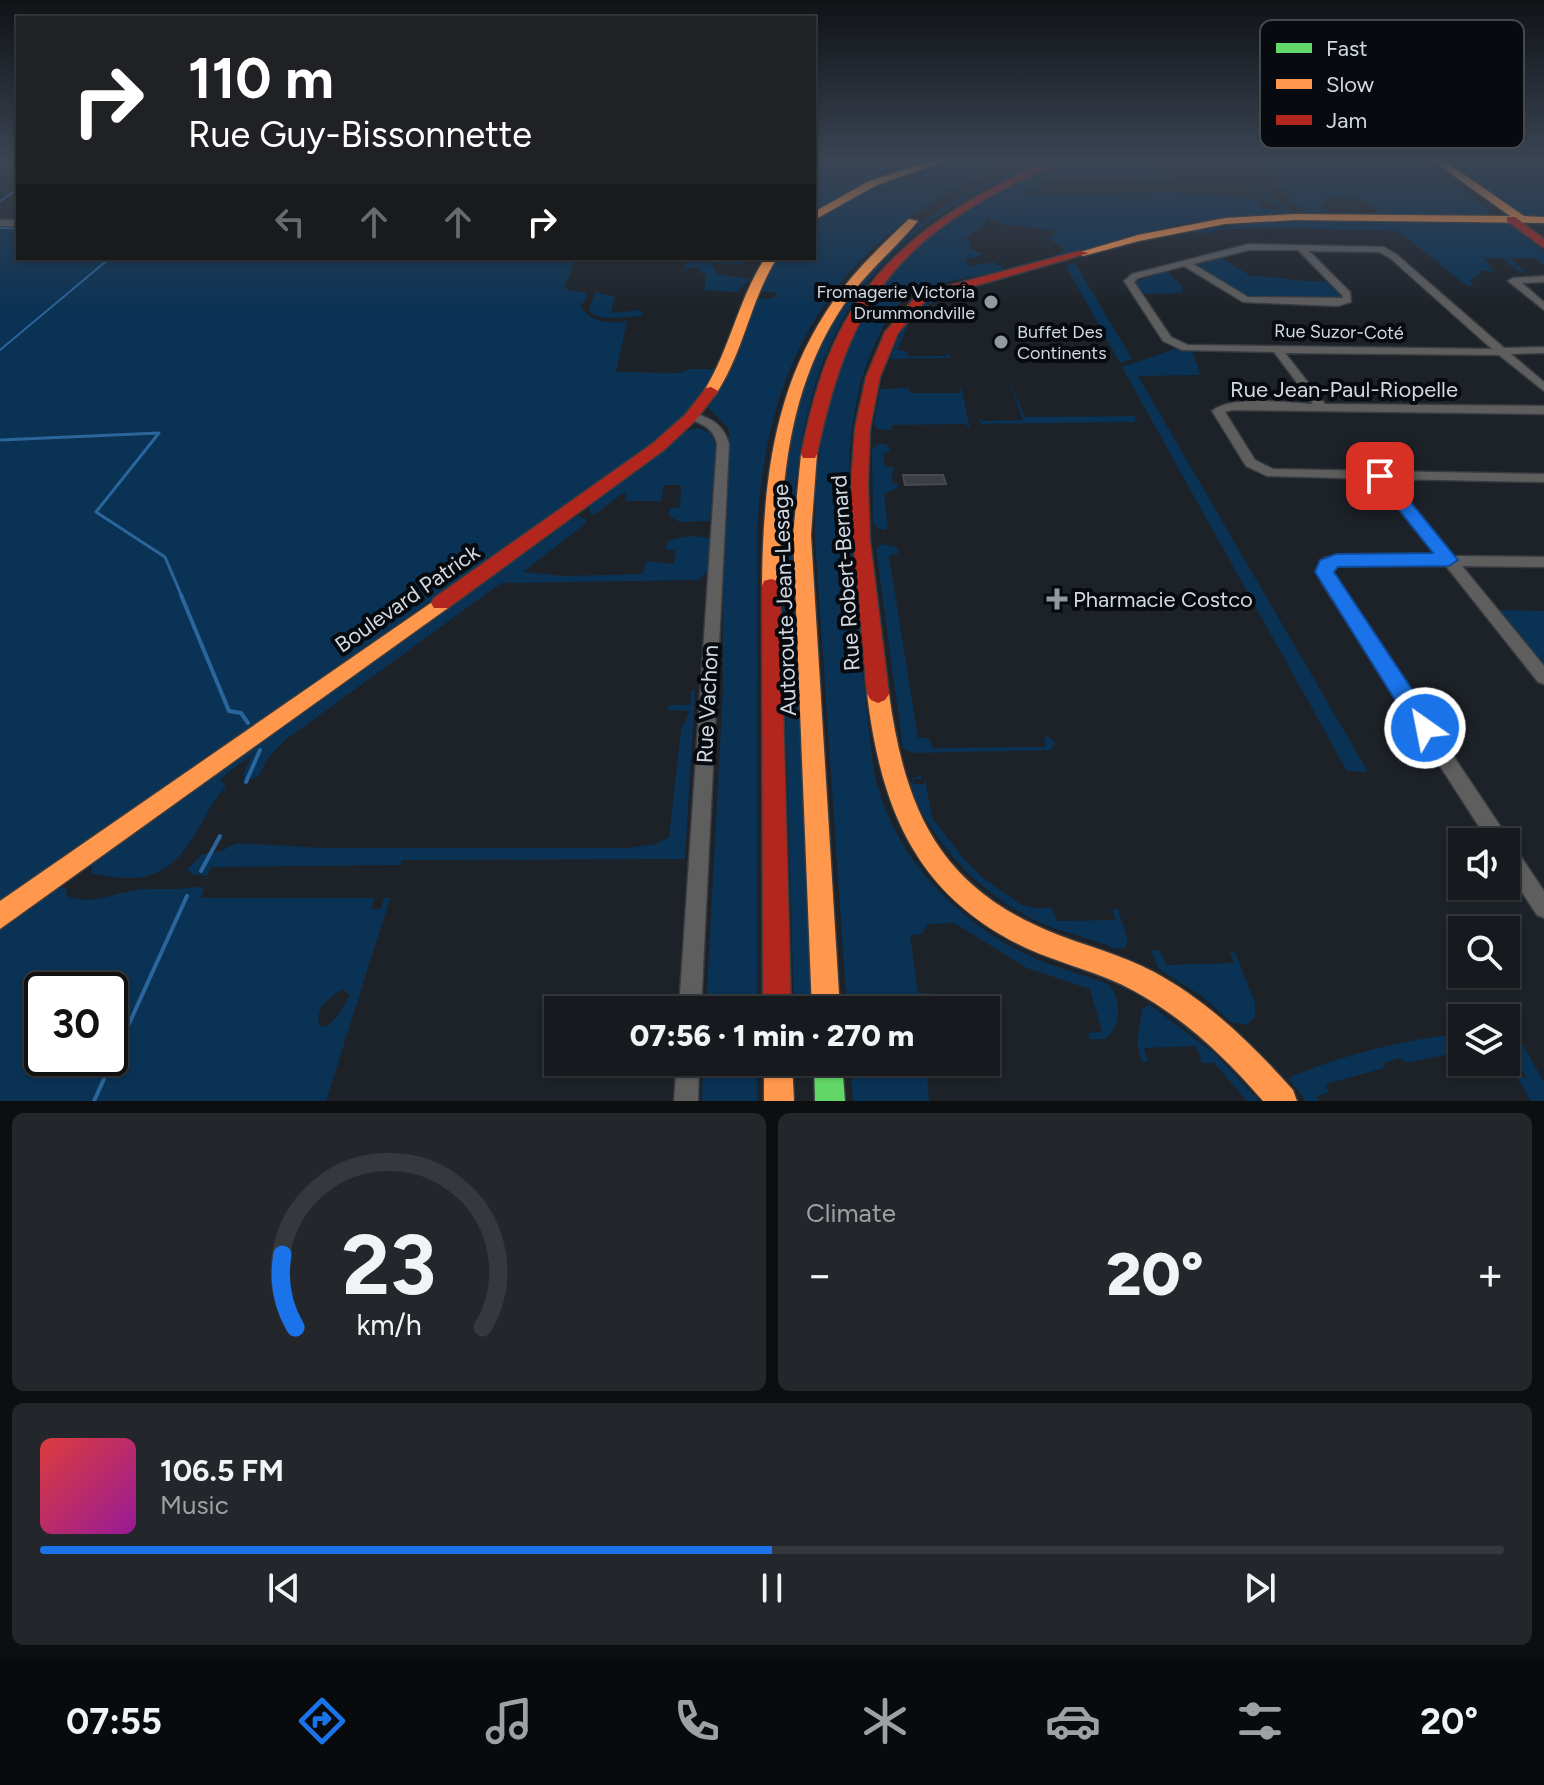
<!DOCTYPE html>
<meta charset="utf-8">
<style>
body{margin:0;font-family:Figtree,sans-serif;background:#23272b;color:#f1f3f6;height:100vh;display:flex;flex-direction:column;font-size:30px;white-space:nowrap}
*{box-sizing:border-box;margin:0}
p{font-size:26px;color:#9ea1a4}
.icon{flex:none;width:44px;height:44px;fill:none;stroke:currentColor;stroke-width:2;stroke-linecap:round;stroke-linejoin:round}
.map{position:relative;height:1101px;overflow:hidden}
.drawer{display:flex;flex-direction:column;gap:12px;padding:12px;background:#0c0e10;flex:1}
.drawer>*{flex:none}
.guide{position:absolute;left:16px;top:16px;width:800px;height:244px;border-radius:0px;box-shadow:0 2px 6px #0004,0 0 0 2px #35383c;background:#202124;color:#fff;overflow:hidden}
.controls{position:absolute;left:1448px;top:828px;display:grid;gap:16px}
.controls a{display:grid;place-items:center;width:72px;height:72px;border-radius:0px;background:#161a1e;box-shadow:0 2px 6px #0004,0 0 0 2px #35383c;font-size:40px}
.speed{position:absolute;left:24px;top:972px;display:flex;gap:16px;font-size:40px;font-weight:700;text-align:center}
.speed>*{display:grid;place-content:center;width:104px;height:104px;border-radius:50%;background:#161a1e;box-shadow:0 2px 6px #0004,0 0 0 2px #35383c;line-height:1}
.speed .limit{border:4px solid #111;border-radius:12px;background:#fff;color:#111}
.pin{position:absolute;display:grid;place-items:center;width:68px;height:68px;color:#fff;margin:-34px;border-radius:16px;box-shadow:0 4px 12px #0006}
.me{position:absolute;width:88px;margin:-44px;rotate:327deg;stroke-linejoin:round;filter:drop-shadow(0 0 6px #0008)}
.turn{display:flex;align-items:center;gap:28px;height:168px;padding:0 40px;font-size:36px}
.turn .icon{width:104px;height:104px;stroke-width:2.5}
.turn b{display:block;font-size:56px;line-height:68px}
.lanes{display:flex;align-items:center;height:76px;padding:0 40px;background:#0003;justify-content:center;gap:40px;direction:ltr}
.lanes .off{opacity:.35}
.big{font-size:60px;font-weight:800;line-height:1.1}
.drawer .tile{flex:1;display:flex;flex-direction:column;justify-content:center;gap:12px;min-width:0;padding:0 28px;border-radius:12px;background:#23272b}
.drawer .dial{align-items:center;gap:0}
.dial svg{height:208px;overflow:visible;fill:none;stroke:#35383c;stroke-width:7;stroke-linecap:round;text-anchor:middle}
.dial text{fill:#f1f3f6;stroke:none}
.song{display:flex;align-items:center;gap:24px}
.cover{width:96px;height:96px;border-radius:12px;background:linear-gradient(135deg,hsl(0 70% 55%),hsl(300 70% 35%))}
.played{height:8px;border-radius:4px;background:linear-gradient(90deg,#1a73e8 50%,#35383c 50%)}
.keys{display:flex;justify-content:space-around;direction:ltr}
.heat{display:flex;justify-content:space-between;align-items:center;font-size:44px;direction:ltr}
.drawer .tiles{flex:1;display:grid;gap:12px;grid-template-columns:1fr 1fr}
.tile:last-child{grid-column:span 2}
.trip{position:absolute;left:544px;top:996px;width:456px;height:80px;border-radius:0px;background:#161a1e;box-shadow:0 2px 6px #0004,0 0 0 2px #35383c;font-weight:800;line-height:80px;text-align:center}
.dock{display:flex;height:128px;justify-content:space-around;align-items:center;background:#090a0c;color:#9ea1a4}
.dock .icon{width:56px;height:56px}
.dock .on{color:#1a73e8}
.dock b{font-size:36px;color:#f1f3f6}
.map>svg:first-child{display:block}
.green{fill:#0a3254;fill-rule:evenodd}
.lines{fill:none;stroke-linecap:round;stroke-linejoin:round}
.stream-far2{stroke:#2a659c;stroke-width:2}
.stream-far1{stroke:#2a659c;stroke-width:3}
.stream{stroke:#2a659c;stroke-width:4}
.building{fill:#3a3f43;stroke:#474b51;stroke-width:2}
.street-casing{stroke:#373c41;stroke-width:3}
.fast-casing{stroke:#373c41;stroke-width:3}
.slow-casing{stroke:#373c41;stroke-width:3}
.jam-casing{stroke:#373c41;stroke-width:3}
.street{fill:#5f5e5f;fill-rule:evenodd}
.fast{fill:#63d668;fill-rule:evenodd}
.slow{fill:#ff974d;fill-rule:evenodd}
.jam{fill:#b3261e;fill-rule:evenodd}
.route{fill:#1a73e8;stroke:#114b97;stroke-width:2}
.poi-dot{fill:#9399a0;stroke:#070b10;stroke-width:3}
.labels{text-anchor:middle;stroke-width:8;stroke-linejoin:round;paint-order:stroke}
.far-poi-label{font-size:18px;fill:#d2d9e0;stroke:#070b10;text-anchor:end}
.far-street-label{font-size:18px;fill:#d2d9e0;stroke:#070b10}
.street-label{font-size:22px;fill:#d2d9e0;stroke:#070b10}
.poi-label{font-size:22px;fill:#d2d9e0;stroke:#070b10;text-anchor:start}
.key{fill:#070b10;stroke:#44494e;stroke-width:2}
.key-label{font-size:22px;fill:#d2d9e0}
</style>
<div class="map">
<svg width="1544" height="1101" viewBox="0 0 1544 1101">
<rect width="100%" height="100%" fill="#1d2228"/>
<g class="green">
<polygon points="814,160 884,160 901,170 862,185 814,213"/>
<path d="M952,160H1017C844,229 765,350 757,534V1010H706L723,689V578L730,443L728,428L708,407L732,368L751,298L770,299L777,296L774,292H754L777,258H814V222C856,192 902,173 952,160Z"/>
<path d="M1036,160H1047C865,231 804,336 792,526L813,1010H794L780,527L789,435L815,351L848,294L924,220L959,197Z"/>
<path d="M1068,160H1153L1168,164L1169,160H1174L1173,167L1150,166L1178,179L1050,177L1042,180L1041,190H1028V195L1173,192L1257,198L1262,207L1284,211L1263,198L1267,197L1255,185L1262,187L1293,213L1183,223L1056,258L1054,256L1065,250L1047,237L1053,236L1054,230L1003,224L987,217L983,227L965,238L972,244L969,248L984,254L964,260L970,266L994,262L1006,270C972,278 917,281 893,310C886,317 883,328 878,337C837,421 849,516 857,606C861,659 866,711 873,764C887,850 954,921 1032,957C1056,968 1083,974 1108,984C1122,997 1122,1029 1105,1039H1090L1088,1033L1102,1032L1090,989L1027,968L954,923L928,924L922,934L910,935L918,993H932V1000H919L920,1010H847L815,538C812,348 886,225 1068,160Z"/>
<polygon points="1256,160 1423,160 1488,208 1490,213 1481,216 1382,215 1364,200 1335,197 1324,200 1320,205 1329,214 1306,214 1273,182 1281,180 1273,177"/>
<polygon points="1442,160 1544,160 1544,217 1516,212"/>
<polygon points="1288,220 1503,223 1510,224 1544,252 1544,265 1535,258 1514,258 1511,260 1526,271 1518,271 1503,258 1484,259 1494,272 1478,270 1481,273 1470,281 1474,286 1467,286 1398,231 1274,228 1226,229 1201,234 1190,231"/>
<path d="M0,225H18V258H575L565,287L570,291L587,293L585,301L580,305C588,321 611,325 627,321L616,372L680,373L689,369H717L684,416L651,446L0,904Z"/>
<path d="M1221,257L1250,276C1276,275 1302,284 1328,281L1343,297L1250,298L1196,265Z"/>
<polygon points="689,258 727,258 744,261 742,264 711,263 717,274 750,279 737,292 704,290 706,274 701,270 697,277 700,267 683,269"/>
<polygon points="1075,263 1132,359 1120,363 1066,266"/>
<polygon points="1167,271 1183,288 1181,293 1144,294 1135,282"/>
<path d="M956,291L969,301L941,299L940,302L936,300L912,318L918,319L910,320L897,350L907,352L908,356H947L948,352L951,358L890,359C904,320 915,302 956,291Z"/>
<polygon points="595,292 615,297 611,313 639,310 644,316 606,318 592,314 589,310"/>
<polygon points="1175,349 1193,352 1200,375 1138,376 1368,772 1347,771 1122,367"/>
<polygon points="1006,373 1025,417 1135,416 1136,422 981,424 979,417 983,421 1023,420"/>
<polygon points="909,388 910,393 959,393 961,388 970,428 965,424 892,425 891,430 877,429 874,424 880,389"/>
<polygon points="697,428 710,432 716,446 710,521 680,522 669,516 670,508 680,507 681,485 664,485 661,501 625,501 626,494 623,493 594,515 590,514 589,506 685,431"/>
<polygon points="878,444 886,444 891,452 883,453 885,467 893,467 892,483 897,483 898,488 884,494 888,527 885,530 878,528 873,522 872,449"/>
<path d="M577,516L587,520L585,524L523,572L567,576L643,574L646,561L674,564L675,551L666,549L667,542C678,536 698,534 710,539L707,573L698,580L501,583L284,741L268,758L258,777L244,781V772L252,755L220,779L226,787C211,802 206,816 196,833C167,880 141,884 91,873L92,864L97,858Z"/>
<polygon points="883,544 897,547 898,554 889,556 918,738 929,738 932,748 1046,747 1044,739 1047,736 1055,742 1051,750 914,753 903,749 876,549"/>
<polygon points="1499,610 1544,611 1544,665 1540,660"/>
<polygon points="691,690 695,690 685,859 402,860 400,865 211,867 207,876 192,874 187,869 203,854 222,851 236,843 323,848 629,848 656,844 669,837 681,730 690,711 668,710 669,705 690,705"/>
<path d="M921,775L922,779H914L913,784H924L925,779L932,818L965,860L983,878L1020,904L1033,908H1052L1057,921L1116,920L1112,909H1118L1128,942L1125,948L1116,949C1093,939 1069,934 1046,925C983,898 937,849 910,788L913,778Z"/>
<path d="M197,887L204,888L201,898H374L371,909H381L384,897L390,898L326,1101H0V929L58,888H66L67,896C90,905 109,895 131,891C153,887 175,891 197,887ZM342,989L350,995L337,1017L325,1027L319,1026C316,1006 328,1000 342,989ZM42,990H110V1058H42Z"/>
<polygon points="1160,950 1166,965 1234,963 1230,952 1235,952 1255,1003 1255,1017 1246,1025 1231,1022 1203,997 1159,969 1151,951"/>
<polygon points="1150,1005 1215,1054 1259,1101 1247,1101 1214,1063 1202,1063 1196,1046 1144,1048 1148,1062 1142,1062 1137,1043 1142,1009"/>
<polygon points="1506,1032 1516,1033 1544,1082 1544,1101 1530,1101 1518,1078 1526,1078 1516,1060 1506,1057"/>
<path d="M1462,1034V1051L1407,1063L1399,1058L1384,1063V1067L1381,1069L1326,1084L1328,1092L1317,1097L1319,1101H1306L1288,1078C1339,1056 1407,1038 1462,1034Z"/>
<polygon points="703,1062 757,1062 757,1101 702,1101"/>
<polygon points="850,1062 926,1062 929,1101 853,1101"/>
</g>
<g class="lines">
<g class="stream-far2">
<polyline points="0,201 18,189"/>
<polyline points="0,228 18,228"/>
<polyline points="0,350 110,258"/>
</g>
<polyline class="stream-far1" points="0,440 159,433 96,512 165,557 182,597"/>
<g class="stream">
<polyline points="181,595 229,711 241,713 248,723"/>
<polyline points="246,782 260,750"/>
<polyline points="201,871 220,836"/>
<polyline points="94,1101 187,896"/>
</g>
</g>
<polygon class="building" points="903,475 943,475 946,484 905,485"/>
<g class="lines">
<defs>
<g id="street">
<rect x="0" y="220" width="18" height="6"/>
<path d="M1249,244L1384,247L1396,254L1504,348L1544,347V353L1511,354L1544,382V391L1499,355L1285,353L1325,404L1544,406V414L1232,410L1225,412L1255,460L1273,469L1544,474V482L1390,479L1453,556L1544,557V567L1462,566L1544,666V684L1538,682L1446,566L1341,565L1331,569L1334,578L1507,836L1509,843L1513,845L1544,891V918L1537,915L1506,868V842H1489L1322,583L1317,568L1324,558L1341,555L1437,556L1376,479L1267,476L1246,466L1212,411C1232,395 1287,403 1313,404L1274,352L1182,350L1163,341L1124,281L1132,274ZM1249,250H1298L1342,295L1343,298L1248,297L1193,264ZM1309,251L1379,252L1390,258L1492,349L1188,345L1171,337L1134,282L1138,278L1184,266L1243,302L1338,306L1351,302L1350,292Z"/>
<polygon points="1544,276 1544,282 1522,283 1544,302 1544,310 1508,281 1513,278"/>
<path d="M691,412C710,418 724,424 729,444L701,1010H679L717,444C713,427 702,424 687,418L685,416Z"/>
<polygon points="677,1062 699,1062 698,1101 674,1101"/>
</g>
<polygon id="fast" points="814,1062 842,1062 845,1101 815,1101"/>
<g id="slow">
<polygon points="934,160 948,160 877,185 814,220 814,212 869,181"/>
<polygon points="1432,160 1443,160 1524,216 1544,217 1544,223 1294,220 1225,224 1139,241 1083,256 1077,253 1138,235 1225,218 1294,214 1510,216"/>
<path d="M909,219L918,221C895,249 866,272 845,303C787,388 780,486 780,586L778,591H764L762,586C763,484 773,386 834,300C856,269 883,244 909,219Z"/>
<path d="M765,258H777C750,301 744,352 716,394H706L704,391C730,349 738,300 765,258Z"/>
<polygon points="809,449 817,454 811,535 840,1010 812,1010 793,535 801,454"/>
<polygon points="441,596 448,598 451,603 448,608 0,929 0,901"/>
<path d="M878,685L885,688L889,694C905,808 938,886 1051,932C1085,946 1121,954 1154,972C1208,1001 1252,1044 1293,1090L1297,1101H1263C1226,1058 1184,1018 1134,991C1100,972 1061,964 1026,948C916,896 881,809 867,694L871,688Z"/>
<polygon points="764,1062 792,1062 794,1101 764,1101"/>
</g>
<g id="jam">
<path d="M1049,160H1061C1049,169 1032,175 1017,182C999,191 981,201 964,212C868,272 840,349 817,454L815,458H803L801,454C809,418 817,382 832,348C875,250 956,203 1049,160Z"/>
<polygon points="1507,217 1515,217 1544,239 1544,248 1507,221"/>
<polygon points="1079,251 1089,253 926,300 898,333 880,377 870,428 868,484 870,541 889,694 885,700 878,703 871,700 867,694 853,541 851,484 855,428 866,377 885,332 918,294"/>
<polygon points="711,387 718,391 716,394 695,421 664,450 448,608 434,608 431,603 434,598 652,444 685,415 706,388"/>
<polygon points="771,579 778,581 780,586 791,1010 763,1010 762,586 764,581"/>
</g>
</defs>
<use href="#street" class="street-casing"/>
<use href="#fast" class="fast-casing"/>
<use href="#slow" class="slow-casing"/>
<use href="#jam" class="jam-casing"/>
<use href="#street" class="street"/>
<use href="#fast" class="fast"/>
<use href="#slow" class="slow"/>
<use href="#jam" class="jam"/>
</g>
<linearGradient id="sky" x2="0" y2="1"><stop stop-color="#101316"/><stop offset="0.51" stop-color="#3a4453"/><stop offset="1" stop-color="#3a4453" stop-opacity="0"/></linearGradient>
<rect width="1544" height="314" fill="url(#sky)"/>
<polygon class="route" points="1380,470 1386,472 1458,560 1449,566 1338,567 1334,572 1433,721 1436,728 1433,735 1425,737 1417,735 1315,572 1320,560 1336,554 1433,553 1372,476"/>
<g class="poi-dot">
<circle cx="991" cy="302" r="8"/>
<circle cx="1001" cy="342" r="8"/>
<path d="M1053 587h8v8h8v8h-8v8h-8v-8h-8v-8h8z"/>
</g>
<g class="labels">
<g class="far-poi-label">
<text x="975" y="298">Fromagerie Victoria<tspan x="975" dy="21">Drummondville</tspan></text>
<text x="1017" y="338" text-anchor="start">Buffet Des<tspan x="1017" dy="21">Continents</tspan></text>
</g>
<g class="far-street-label">
<text transform="translate(1339 332) rotate(1)" y="6">Rue Suzor-Coté</text>
</g>
<g class="street-label">
<text x="1344" y="397">Rue Jean-Paul-Riopelle</text>
<text transform="translate(845 573) rotate(-94)" y="8">Rue Robert-Bernard</text>
<text transform="translate(407 598) rotate(-35)" y="8">Boulevard Patrick</text>
<text transform="translate(784 600) rotate(-92)" y="8">Autoroute Jean-Lesage</text>
<text transform="translate(707 704) rotate(-87)" y="8">Rue Vachon</text>
</g>
<g class="poi-label">
<text x="1073" y="607">Pharmacie Costco</text>
</g>
</g>
<rect x="1260" y="20" width="264" height="128" rx="12" class="key"/>
<rect x="1276" y="43" width="36" height="10" fill="#63d668"/>
<rect x="1276" y="79" width="36" height="10" fill="#ff974d"/>
<rect x="1276" y="115" width="36" height="10" fill="#b3261e"/>
<g class="key-label">
<text x="1326" y="56">Fast</text>
<text x="1326" y="92">Slow</text>
<text x="1326" y="128">Jam</text>
</g>
</svg>
<div class="controls">
<a><svg class="icon" aria-label="sound" viewBox="0 0 24 24"><path d="M4 9h4l5-4v14l-5-4H4zM17 9q2 3 0 6"/></svg></a>
<a><svg class="icon" aria-label="search" viewBox="0 0 24 24"><circle cx="10" cy="10" r="6"/><path d="M15 15l6 6"/></svg></a>
<a><svg class="icon" aria-label="layers" viewBox="0 0 24 24"><path d="M12 4l9 5-9 5-9-5zM3 14l9 5 9-5"/></svg></a>
</div>
<div class="speed"><div class="limit">30</div></div>
<div class="pin" style="left:1380px;top:476px;background:#d93025"><svg class="icon" aria-label="arrive" viewBox="0 0 24 24"><path d="M6 21V4h12l-3 4 3 4H6"/></svg></div>
<svg class="me" style="left:1425px;top:728px" viewBox="-20 -20 40 40"><circle r="17" fill="#1a73e8" stroke="#fff" stroke-width="3"/><path d="M0-11L8 9 0 5-8 9z" fill="#fff"/></svg>
<div class="trip">07:56 · 1 min · 270 m</div>
<div class="guide">
<div class="turn"><svg class="icon" aria-label="right" viewBox="0 0 24 24"><path d="M7 20v-9h11M14 6l5 5-5 5"/></svg><div><b>110 m</b>Rue Guy-Bissonnette</div></div>
<div class="lanes"><svg class="icon off" aria-label="left" viewBox="0 0 24 24"><path d="M17 20v-9H6M10 6l-5 5 5 5"/></svg><svg class="icon off" aria-label="ahead" viewBox="0 0 24 24"><path d="M12 20V5M6 11l6-6 6 6"/></svg><svg class="icon off" aria-label="ahead" viewBox="0 0 24 24"><path d="M12 20V5M6 11l6-6 6 6"/></svg><svg class="icon" aria-label="right" viewBox="0 0 24 24"><path d="M7 20v-9h11M14 6l5 5-5 5"/></svg></div>
</div>
</div>
<section class="drawer">
<div class="tiles">
<div class="tile dial"><svg viewBox="0 0 100 80">
<path d="M14 69A42 42 0 1 1 86 69"/>
<path d="M14 69A42 42 0 0 1 9 41" stroke="#1a73e8"/>
<text x="50" y="56" font-size="32" font-weight="700">23</text>
<text x="50" y="72" font-size="11">km/h</text>
</svg></div>
<div class="tile"><p>Climate</p>
<div class="heat"><a>−</a><b class="big">20°</b><a>+</a></div>
</div>
<div class="tile">
<div class="song"><i class="cover"></i><div><b>106.5 FM</b><p>Music</p></div></div>
<div class="played"></div>
<div class="keys"><svg class="icon" aria-label="previous" viewBox="0 0 24 24"><path d="M18 5L8 12l10 7zM5 5v14"/></svg><svg class="icon" aria-label="pause" viewBox="0 0 24 24"><path d="M8 5v14M16 5v14"/></svg><svg class="icon" aria-label="next" viewBox="0 0 24 24"><path d="M6 5l10 7-10 7zM19 5v14"/></svg></div>
</div>
</div>
</section>
<nav class="dock">
<b>07:55</b>
<svg class="icon on" aria-label="directions" viewBox="0 0 24 24"><path d="M12 3l9 9-9 9-9-9zM9 14v-3h6M13 9l2 2-2 2"/></svg>
<svg class="icon" aria-label="music" viewBox="0 0 24 24"><path d="M9 18V5l10-2v13"/><circle cx="6" cy="18" r="3"/><circle cx="16" cy="16" r="3"/></svg>
<svg class="icon" aria-label="phone" viewBox="0 0 24 24"><path d="M5 4h4l2 5-3 2q2 4 5 5l2-3 5 2v4C11 20 4 13 5 4z"/></svg>
<svg class="icon" aria-label="climate" viewBox="0 0 24 24"><path d="M12 3v18M4 7l16 10M4 17L20 7"/></svg>
<svg class="icon" aria-label="car" viewBox="0 0 24 24"><path d="M5 17H2v-5l4-1 3-4h7l3 4 3 1v5h-3M9 17h6M6 11h13"/><circle cx="7" cy="17" r="2"/><circle cx="17" cy="17" r="2"/></svg>
<svg class="icon" aria-label="filters" viewBox="0 0 24 24"><path d="M4 7h16M4 17h16"/><circle cx="9" cy="7" r="2"/><circle cx="15" cy="17" r="2"/></svg>
<b>20°</b>
</nav>
